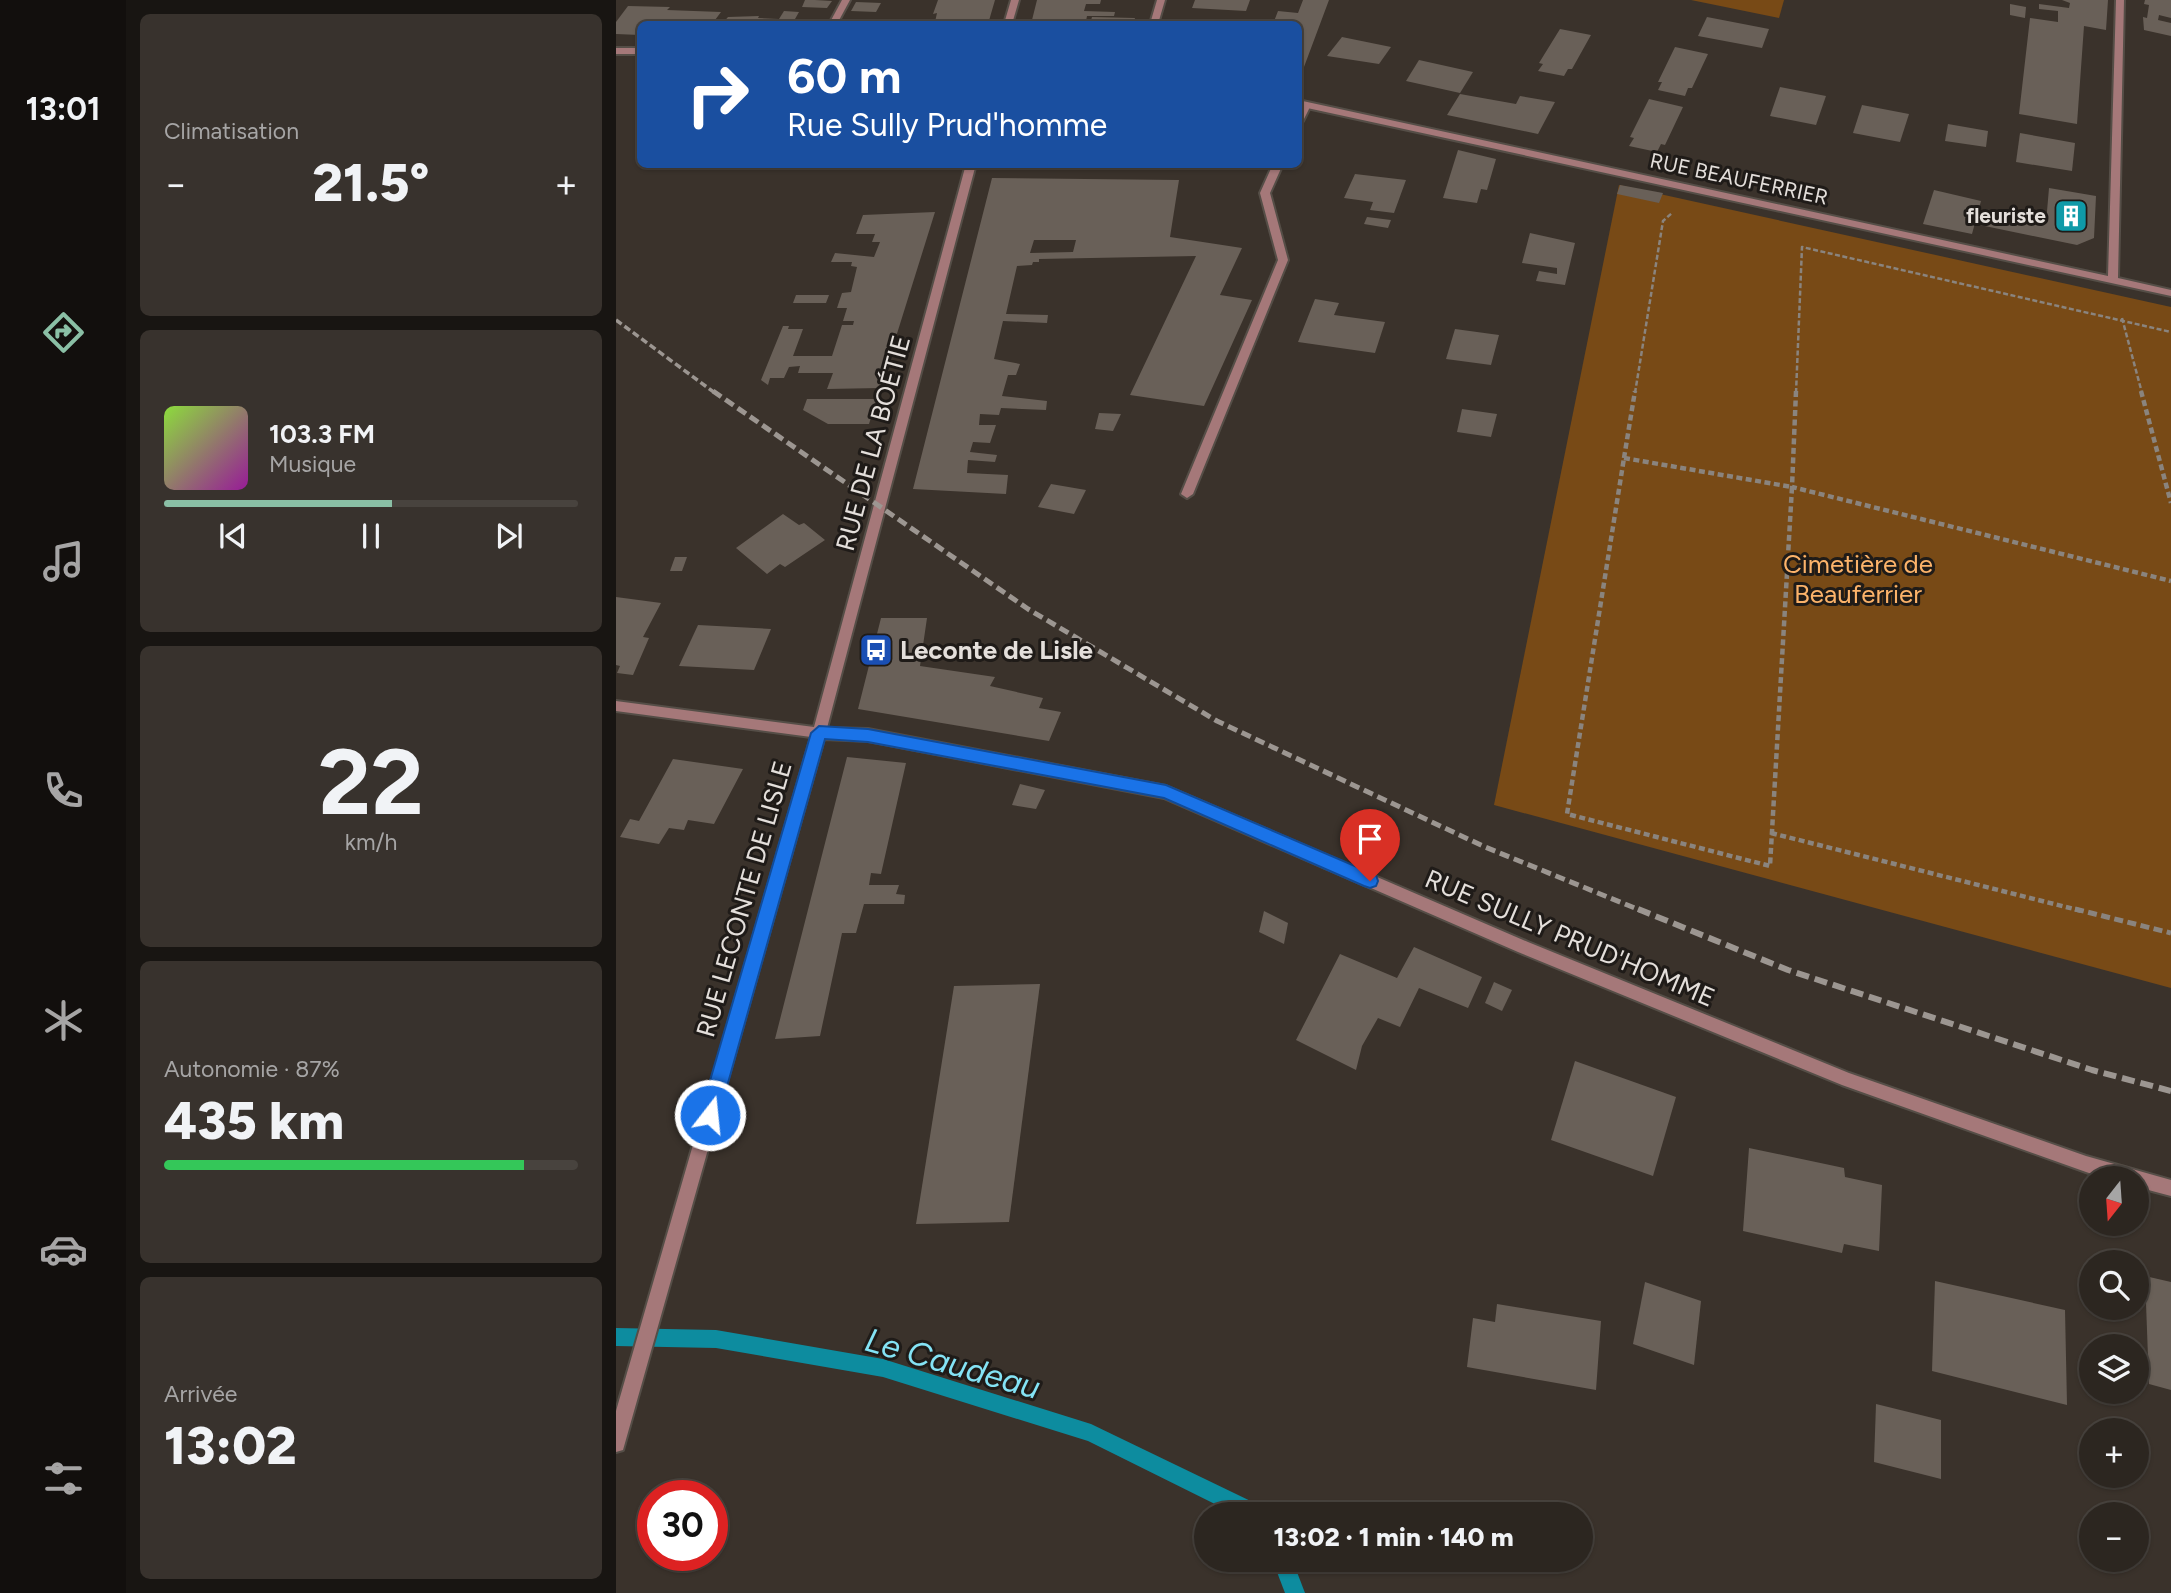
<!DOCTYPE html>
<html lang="fr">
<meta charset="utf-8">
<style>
body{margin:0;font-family:Figtree,sans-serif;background:#38322d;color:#f1f3f6;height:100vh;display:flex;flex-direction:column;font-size:26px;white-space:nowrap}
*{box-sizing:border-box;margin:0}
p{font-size:23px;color:#a6a5a5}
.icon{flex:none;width:38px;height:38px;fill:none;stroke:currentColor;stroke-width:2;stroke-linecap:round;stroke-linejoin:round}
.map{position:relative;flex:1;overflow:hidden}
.details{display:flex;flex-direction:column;gap:14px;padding:14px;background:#181512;width:490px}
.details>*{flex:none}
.guide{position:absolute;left:21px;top:21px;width:665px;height:147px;border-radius:10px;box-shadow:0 2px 5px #0004,0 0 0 2px #48433e;background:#1a4fa0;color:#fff;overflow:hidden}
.needle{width:46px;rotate:197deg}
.controls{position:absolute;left:1463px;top:1166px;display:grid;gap:14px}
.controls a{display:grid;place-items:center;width:70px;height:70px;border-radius:50%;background:#2c2620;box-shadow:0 2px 5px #0004,0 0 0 2px #48433e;font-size:35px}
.speed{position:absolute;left:21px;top:1480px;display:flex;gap:14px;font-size:35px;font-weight:700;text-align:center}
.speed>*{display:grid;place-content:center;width:91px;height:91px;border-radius:50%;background:#2c2620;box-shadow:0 2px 5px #0004,0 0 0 2px #48433e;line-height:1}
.speed .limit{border:10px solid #d22;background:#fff;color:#111}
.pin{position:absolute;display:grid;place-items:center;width:60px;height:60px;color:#fff;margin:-72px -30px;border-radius:50% 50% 50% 0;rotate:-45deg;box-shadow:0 0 7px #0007}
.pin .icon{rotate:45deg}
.me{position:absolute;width:77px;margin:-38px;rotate:16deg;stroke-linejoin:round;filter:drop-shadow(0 0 5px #0008)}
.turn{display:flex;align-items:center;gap:24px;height:147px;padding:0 35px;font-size:32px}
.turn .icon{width:91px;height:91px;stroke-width:2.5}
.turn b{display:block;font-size:49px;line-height:60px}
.big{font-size:52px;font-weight:800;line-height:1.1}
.details .widget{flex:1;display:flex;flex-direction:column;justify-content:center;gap:10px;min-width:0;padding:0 24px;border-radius:10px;background:#38322d}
.details .dial{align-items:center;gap:0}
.dial b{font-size:91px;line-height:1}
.song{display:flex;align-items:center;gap:21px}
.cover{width:84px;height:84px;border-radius:10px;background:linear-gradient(135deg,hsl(90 70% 55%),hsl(300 70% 35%))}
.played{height:7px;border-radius:4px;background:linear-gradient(90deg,#8abfa5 55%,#48433e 55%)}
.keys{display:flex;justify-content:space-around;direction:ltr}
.heat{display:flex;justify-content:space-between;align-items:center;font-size:38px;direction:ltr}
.charge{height:10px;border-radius:5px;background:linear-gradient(90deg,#34c759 87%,#48433e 0)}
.trip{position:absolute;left:578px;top:1502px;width:399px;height:70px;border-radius:35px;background:#2c2620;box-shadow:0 2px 5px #0004,0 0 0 2px #48433e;font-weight:800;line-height:70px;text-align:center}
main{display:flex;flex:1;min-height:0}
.tabs{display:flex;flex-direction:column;width:126px;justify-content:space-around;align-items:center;background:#120f0d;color:#a6a5a5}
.tabs .icon{width:49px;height:49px}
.tabs .current{color:#8abfa5}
.tabs b{font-size:32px;color:#f1f3f6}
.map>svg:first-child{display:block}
.green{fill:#784a16}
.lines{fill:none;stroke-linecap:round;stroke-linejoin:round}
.stream{fill:#0d8c9f;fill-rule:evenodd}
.building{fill:#696058;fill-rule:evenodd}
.lane-casing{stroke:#554e47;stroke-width:4}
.street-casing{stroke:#554e47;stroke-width:4}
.path-far2{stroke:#8a847e;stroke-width:2.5;stroke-dasharray:5 2.5;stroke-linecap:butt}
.path-far1{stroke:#8a847e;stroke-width:4.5;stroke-dasharray:6 3.5;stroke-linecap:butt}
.path{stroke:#8a847e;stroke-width:5;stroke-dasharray:9 4.5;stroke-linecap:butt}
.lane{fill:#a57879;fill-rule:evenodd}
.street{fill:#a57879;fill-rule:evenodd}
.rail-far2{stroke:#9c9691;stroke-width:3.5;stroke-dasharray:7 3.5;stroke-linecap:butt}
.rail-far1{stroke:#9c9691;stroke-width:5;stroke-dasharray:10 5;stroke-linecap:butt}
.rail{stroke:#9c9691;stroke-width:6;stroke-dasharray:13 6;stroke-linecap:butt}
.route{fill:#1a73e8;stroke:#114b97;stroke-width:2}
.labels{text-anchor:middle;stroke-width:6;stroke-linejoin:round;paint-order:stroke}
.far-street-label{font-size:21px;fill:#e4dfdb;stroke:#1f1b18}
.far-poi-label{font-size:21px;font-weight:bold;fill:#e4dfdb;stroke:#1f1b18;text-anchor:end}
.street-label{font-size:26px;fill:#e4dfdb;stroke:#1f1b18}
.park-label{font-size:26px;fill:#fcb36a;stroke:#1f1b18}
.poi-label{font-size:26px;font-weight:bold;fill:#e4dfdb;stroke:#1f1b18;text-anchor:start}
.near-water-label{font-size:33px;font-style:italic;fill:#84e3f5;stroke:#1f1b18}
</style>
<main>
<nav class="tabs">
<b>13:01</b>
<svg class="icon current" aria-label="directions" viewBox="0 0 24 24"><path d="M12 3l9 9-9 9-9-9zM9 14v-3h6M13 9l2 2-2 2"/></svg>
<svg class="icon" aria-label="music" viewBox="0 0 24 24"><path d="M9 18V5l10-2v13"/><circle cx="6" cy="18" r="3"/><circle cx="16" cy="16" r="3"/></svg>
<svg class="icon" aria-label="phone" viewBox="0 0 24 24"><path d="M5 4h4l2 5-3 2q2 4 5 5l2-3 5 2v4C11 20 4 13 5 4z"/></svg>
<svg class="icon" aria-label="climate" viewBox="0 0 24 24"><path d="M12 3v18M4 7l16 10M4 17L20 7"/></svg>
<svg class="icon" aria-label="car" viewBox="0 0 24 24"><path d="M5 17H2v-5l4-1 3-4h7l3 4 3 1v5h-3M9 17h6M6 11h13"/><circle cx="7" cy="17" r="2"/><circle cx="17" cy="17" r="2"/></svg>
<svg class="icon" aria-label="filters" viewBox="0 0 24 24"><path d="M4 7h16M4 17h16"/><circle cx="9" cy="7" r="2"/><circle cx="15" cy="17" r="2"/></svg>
</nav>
<section class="details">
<div class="widget"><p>Climatisation</p>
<div class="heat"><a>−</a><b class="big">21.5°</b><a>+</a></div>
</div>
<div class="widget">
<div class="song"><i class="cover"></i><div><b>103.3 FM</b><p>Musique</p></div></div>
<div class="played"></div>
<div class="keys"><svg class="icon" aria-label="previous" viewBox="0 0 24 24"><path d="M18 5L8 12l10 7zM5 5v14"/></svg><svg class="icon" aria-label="pause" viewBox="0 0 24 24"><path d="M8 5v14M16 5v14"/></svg><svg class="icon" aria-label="next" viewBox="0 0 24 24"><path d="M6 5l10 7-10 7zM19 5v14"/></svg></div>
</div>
<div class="widget dial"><b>22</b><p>km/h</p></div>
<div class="widget"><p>Autonomie · 87%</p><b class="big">435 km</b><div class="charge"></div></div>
<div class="widget"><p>Arrivée</p><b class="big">13:02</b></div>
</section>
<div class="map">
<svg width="1555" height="1593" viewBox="0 0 1555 1593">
<rect width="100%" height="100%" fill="#3a322b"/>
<g class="green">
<polygon points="1075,0 1168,0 1163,18"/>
<polygon points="1003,185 1555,307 1555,988 878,805"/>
</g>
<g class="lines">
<g class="stream">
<polygon points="0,1328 100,1330 267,1359 475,1424 647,1507 649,1514 619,1514 472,1441 267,1377 100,1348 0,1346"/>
<polygon points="656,1559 676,1559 689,1593 669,1593"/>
</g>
</g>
<g class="building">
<polygon points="189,0 199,0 216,1 211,8 186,7"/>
<polygon points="322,0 379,0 372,24 319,22 321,13 317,14"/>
<polygon points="421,0 485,0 484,4 470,4 468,11 499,12 498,16 471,16 470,21 452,22 452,24 415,24"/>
<polygon points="579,0 634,0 630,11 576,8"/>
<polygon points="687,0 713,0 685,75 682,75 682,24 657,24 662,11 682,13"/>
<polygon points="1446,0 1492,0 1490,30 1468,26 1461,124 1403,114 1414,18 1442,22 1442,11 1423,9 1423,4 1453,8 1454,3"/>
<polygon points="1529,0 1555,0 1555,18 1543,15 1542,20 1555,23 1555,36 1528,30 1527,17 1531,18 1533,5 1528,4"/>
<polygon points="240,2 265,3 260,12 235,11"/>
<polygon points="1394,4 1410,7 1409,18 1394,15"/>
<polygon points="12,6 54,7 51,10 105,12 96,24 24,24 24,35 0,34 0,22"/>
<polygon points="168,11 183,12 179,19 204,21 202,24 106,24 112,17 143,16 142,18 163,19"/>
<polygon points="476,17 519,18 517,24 474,24"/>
<polygon points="1091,17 1153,29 1146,48 1082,36"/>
<polygon points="571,19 601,22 600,24 569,24"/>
<polygon points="944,29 975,35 956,69 952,69 948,76 922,71 927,64 923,63"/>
<polygon points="726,37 775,47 763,64 711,56"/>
<polygon points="1059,47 1092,54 1076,88 1072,88 1069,96 1042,90 1046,82 1042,82"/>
<polygon points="803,60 857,72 844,93 790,81"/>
<polygon points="1164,87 1210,96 1200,125 1154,116"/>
<polygon points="844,94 900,104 904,96 939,102 922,134 831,115"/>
<polygon points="1033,99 1067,107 1049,145 1045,144 1041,152 1013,146 1018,138 1014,137"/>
<polygon points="1246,105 1293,114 1284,142 1237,133"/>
<polygon points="1332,124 1372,131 1370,147 1329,141"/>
<polygon points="1404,133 1459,143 1456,171 1400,162"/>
<polygon points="842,150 880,159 871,190 865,189 861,203 827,198"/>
<polygon points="739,174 790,180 778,213 754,210 757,202 728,198"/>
<path d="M376,178L563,180L554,237L626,248L604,295L636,300L588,406L514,395L580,256L423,259V262H417L416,265L401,266L390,314L432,315L431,323L387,321L378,359L404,364L400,375H392L386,396L431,401L430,410L385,408L383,415L364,414L363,425H380L374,443L357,442L354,452L381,455L379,462L352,460L351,473L392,475L390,494L297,489ZM418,240H460L457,252L414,253Z"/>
<polygon points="1004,185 1047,193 1043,203 1001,194"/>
<polygon points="1433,188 1480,196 1478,238 1461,245 1364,225 1369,209 1430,223"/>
<polygon points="1318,190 1365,201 1356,234 1307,224"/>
<polygon points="319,212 264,388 211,389 217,373 182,373 184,366 173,367 168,378 154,378 152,385 145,380 167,326 173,326 172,329 187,329 177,356 216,356 226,325 237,325 238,321 227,321 231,308 221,308 226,293 235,292 241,267 235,266 236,262 215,262 219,253 258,257 264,242 256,242 259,234 240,234 247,215"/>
<polygon points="751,217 775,220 772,228 748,224"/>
<polygon points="914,233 959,243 949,285 920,281 923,271 941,274 941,268 906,263"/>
<polygon points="180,295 213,295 210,303 177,303"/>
<polygon points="699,299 723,303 718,315 769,322 759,353 682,342"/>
<polygon points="839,329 883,335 875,365 830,359"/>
<polygon points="191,399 261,399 253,424 212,424 187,410"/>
<polygon points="846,409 881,414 875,437 841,432"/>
<polygon points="483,413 505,414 497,431 479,429"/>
<polygon points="435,484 470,490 458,514 422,507"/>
<polygon points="167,514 183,525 188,523 209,540 169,567 164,564 151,574 120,548"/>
<polygon points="59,557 71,557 66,571 54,571"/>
<polygon points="0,597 45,603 27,637 33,638 17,675 1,673 4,666 0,665"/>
<polygon points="265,618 311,618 304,666 379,677 374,686 427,698 423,708 445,712 433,741 242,709"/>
<polygon points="82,625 155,629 138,670 63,666"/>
<polygon points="231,757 290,763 265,874 255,873 253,885 283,885 280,894 289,895 288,904 248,904 240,933 226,933 204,1036 159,1039"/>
<polygon points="57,759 127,769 98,824 72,820 68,830 53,828 43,844 4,837 14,819 23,821"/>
<polygon points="404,784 429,790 420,809 396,805"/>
<polygon points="648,911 672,923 668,944 643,932"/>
<polygon points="798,947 866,977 852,1008 803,988 784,1027 762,1018 746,1046 740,1070 680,1040 724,954 781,978"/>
<polygon points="878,982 896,990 886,1011 869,1003"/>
<polygon points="424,984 393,1222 300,1224 338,986"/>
<polygon points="959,1061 1060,1097 1037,1176 935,1140"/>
<polygon points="1133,1148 1228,1168 1229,1177 1266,1185 1263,1251 1228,1244 1226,1253 1127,1231"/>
<polygon points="1529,1276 1555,1282 1555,1390 1533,1384"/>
<polygon points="1319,1281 1449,1310 1451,1405 1316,1371"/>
<polygon points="1029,1282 1085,1301 1078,1365 1017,1344"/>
<polygon points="881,1304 985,1321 980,1390 851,1367 857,1318 879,1322"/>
<polygon points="1260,1404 1325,1420 1325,1479 1258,1462"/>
</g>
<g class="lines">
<defs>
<g id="lane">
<polygon points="690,102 695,105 687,121 682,124 682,111 687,103"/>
<polygon points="657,164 667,164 654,193 672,260 577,494 571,498 565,494 662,260 644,193"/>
</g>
<g id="street">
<polygon points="226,0 234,0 221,24 213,24"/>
<polygon points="395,0 403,0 396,24 388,24"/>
<polygon points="541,0 549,0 542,24 534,24"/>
<polygon points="1500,0 1508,0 1502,278 1555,290 1555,296 682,106 682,100 1492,276"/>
<rect x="0" y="48" width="24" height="6"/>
<polygon points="350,164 360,164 211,728 252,729 550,786 912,942 1233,1073 1470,1156 1555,1180 1555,1196 1521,1187 1521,1178 1488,1178 1470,1172 1226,1085 902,952 548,798 252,741 208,739 9,1443 7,1450 0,1452 0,1411 195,737 0,711 0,701 198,727"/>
</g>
</defs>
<use href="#lane" class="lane-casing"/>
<use href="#street" class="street-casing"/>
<g class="path-far2">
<polyline points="1506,318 1526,393"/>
<polyline points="1019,393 1047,221 1056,213"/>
<polyline points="1180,393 1186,247 1555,332"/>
</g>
<g class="path-far1">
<polyline points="1180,391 1176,487 1555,581"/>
<polyline points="1525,391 1555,503"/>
<polygon points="1008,458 1176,487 1154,866 951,814"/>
<polyline points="1008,458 1019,391"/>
<polyline points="1155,833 1466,911"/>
</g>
<polyline class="path" points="1459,909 1555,933"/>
<use href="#lane" class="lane"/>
<use href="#street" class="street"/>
<polyline class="rail-far2" points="0,320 99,393"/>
<polyline class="rail-far1" points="97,391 412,609 601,721 869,847 1026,911"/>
<polyline class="rail" points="1022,909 1172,970 1476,1070 1555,1091"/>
</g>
<polygon class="route" points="203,726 252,729 550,785 760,875 762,881 760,886 754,888 748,886 548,798 252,742 209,739 103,1115 100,1121 94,1124 87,1121 84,1115 195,733"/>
<defs>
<symbol id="building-square" viewBox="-11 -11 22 22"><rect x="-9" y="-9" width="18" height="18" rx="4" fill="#0f9aa8" stroke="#1f1b18"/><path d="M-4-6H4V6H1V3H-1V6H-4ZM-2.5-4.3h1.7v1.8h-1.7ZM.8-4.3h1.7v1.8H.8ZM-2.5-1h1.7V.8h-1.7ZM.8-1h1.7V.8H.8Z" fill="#fff"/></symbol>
<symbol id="bus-square" viewBox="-11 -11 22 22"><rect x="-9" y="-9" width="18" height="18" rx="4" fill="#1a4fb4" stroke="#1f1b18"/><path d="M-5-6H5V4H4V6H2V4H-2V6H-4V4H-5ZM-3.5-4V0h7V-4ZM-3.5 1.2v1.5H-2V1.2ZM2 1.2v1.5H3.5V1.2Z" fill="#fff"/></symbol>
</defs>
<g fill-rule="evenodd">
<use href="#building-square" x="1436" y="197" width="38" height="38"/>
<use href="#bus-square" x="241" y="631" width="38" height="38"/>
</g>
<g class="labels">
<g class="far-street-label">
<text transform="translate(1123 179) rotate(12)" y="7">RUE BEAUFERRIER</text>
</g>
<g class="far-poi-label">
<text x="1430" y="223">fleuriste</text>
</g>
<g class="street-label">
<text transform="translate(257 443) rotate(-75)" y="9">RUE DE LA BOÉTIE</text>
<text transform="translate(128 899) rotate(-74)" y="9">RUE LECONTE DE LISLE</text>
<text transform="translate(954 938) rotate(23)" y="9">RUE SULLY PRUD'HOMME</text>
</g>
<g class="park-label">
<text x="1242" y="573">Cimetière de<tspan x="1242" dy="30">Beauferrier</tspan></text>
</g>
<g class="poi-label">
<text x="284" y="659">Leconte de Lisle</text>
</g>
<g class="near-water-label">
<text transform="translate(337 1363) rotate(16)" y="12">Le Caudeau</text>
</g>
</g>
</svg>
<div class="controls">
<a><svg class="needle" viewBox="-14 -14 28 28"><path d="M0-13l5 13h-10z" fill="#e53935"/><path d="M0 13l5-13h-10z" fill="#a6a5a5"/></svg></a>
<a><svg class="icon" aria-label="search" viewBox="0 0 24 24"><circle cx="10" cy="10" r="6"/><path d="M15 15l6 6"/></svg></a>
<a><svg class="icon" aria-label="layers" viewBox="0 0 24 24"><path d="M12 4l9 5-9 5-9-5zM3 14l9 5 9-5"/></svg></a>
<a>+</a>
<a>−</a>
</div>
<div class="speed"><div class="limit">30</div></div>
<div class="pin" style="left:754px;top:881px;background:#d93025"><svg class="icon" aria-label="arrive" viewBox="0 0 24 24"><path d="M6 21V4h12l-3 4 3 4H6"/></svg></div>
<svg class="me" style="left:94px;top:1115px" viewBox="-20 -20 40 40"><circle r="17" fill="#1a73e8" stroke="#fff" stroke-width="3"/><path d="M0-11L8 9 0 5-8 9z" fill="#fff"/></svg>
<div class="trip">13:02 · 1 min · 140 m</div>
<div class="guide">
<div class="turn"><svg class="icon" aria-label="right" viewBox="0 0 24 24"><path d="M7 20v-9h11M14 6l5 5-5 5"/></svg><div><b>60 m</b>Rue Sully Prud'homme</div></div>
</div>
</div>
</main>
